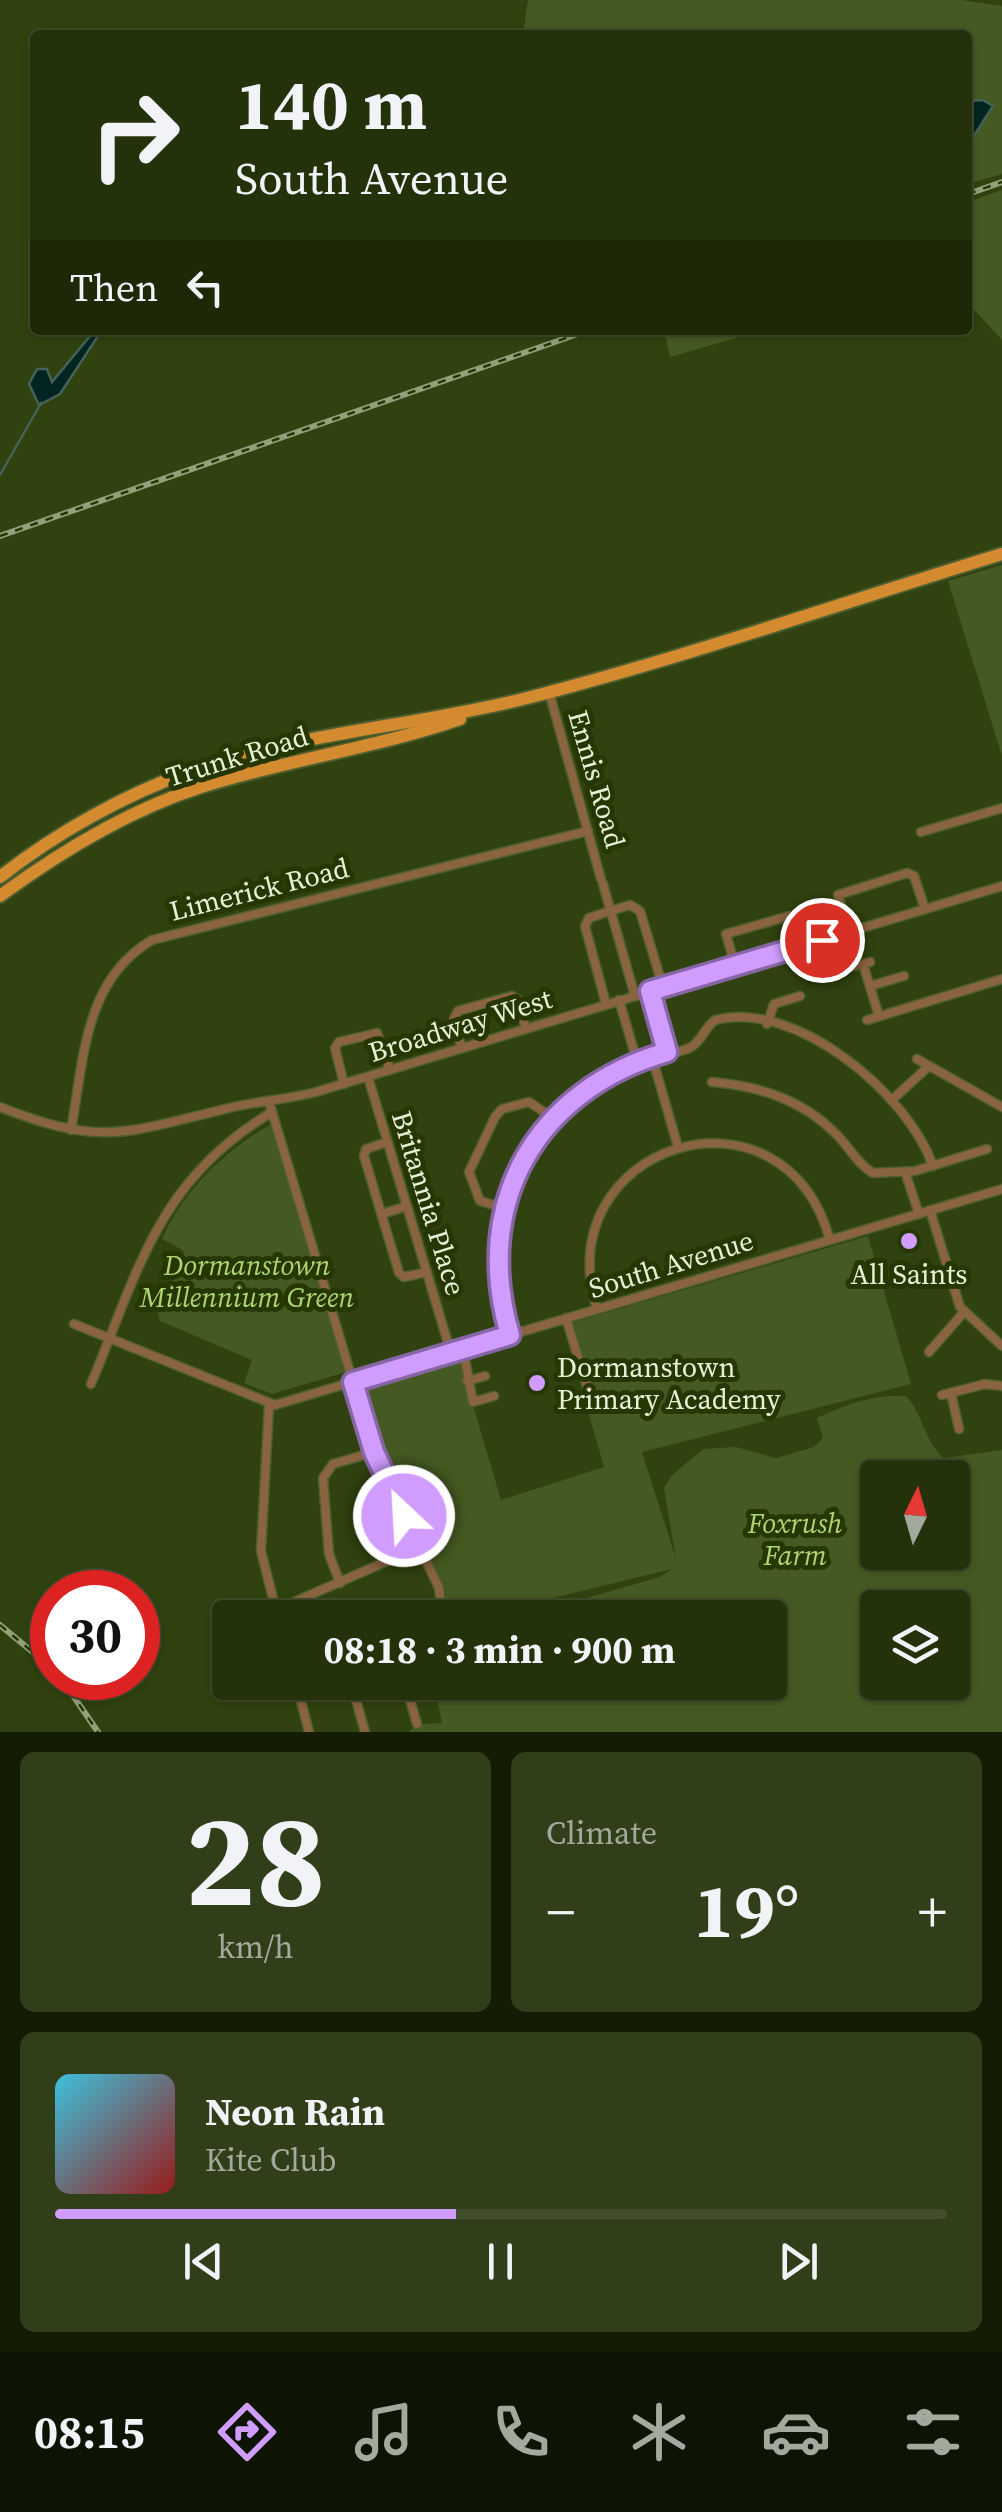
<!DOCTYPE html>
<meta charset="utf-8">
<style>
body{margin:0;font-family:"Source Serif 4",serif;background:#303e19;color:#f1f3f6;height:100vh;display:flex;flex-direction:column;font-size:38px;white-space:nowrap}
*{box-sizing:border-box;margin:0}
p{font-size:32px;color:#a3aa9d}
.icon{flex:none;width:55px;height:55px;fill:none;stroke:currentColor;stroke-width:2;stroke-linecap:round;stroke-linejoin:round}
.map{position:relative;height:1732px;overflow:hidden}
.panel{display:flex;flex-direction:column;gap:20px;padding:20px;background:#141c06;flex:1}
.panel>*{flex:none}
.banner{position:absolute;left:30px;top:30px;width:942px;height:305px;border-radius:10px;box-shadow:0 2px 8px #0004,0 0 0 2px #414d2c;background:#24320b;color:#f1f3f6;overflow:hidden}
.needle{width:65px;rotate:5deg}
.fabs{position:absolute;left:860px;top:1460px;display:grid;gap:20px}
.fabs a{display:grid;place-items:center;width:110px;height:110px;border-radius:10px;background:#24320b;box-shadow:0 2px 8px #0004,0 0 0 2px #414d2c;font-size:50px}
.speed{position:absolute;left:30px;top:1570px;display:flex;gap:20px;font-size:50px;font-weight:700;text-align:center}
.speed>*{display:grid;place-content:center;width:130px;height:130px;border-radius:50%;background:#24320b;box-shadow:0 2px 8px #0004,0 0 0 2px #414d2c;line-height:1}
.speed .limit{border:15px solid #d22;background:#fff;color:#111}
.pin{position:absolute;display:grid;place-items:center;width:85px;height:85px;color:#fff;margin:-42px;border:5px solid #fff;border-radius:50%;box-shadow:0 2px 10px #0007}
.me{position:absolute;width:110px;margin:-55px;rotate:335deg;stroke-linejoin:round;filter:drop-shadow(0 0 8px #0008)}
.turn{display:flex;align-items:center;gap:35px;height:210px;padding:0 40px;font-size:45px}
.turn .icon{width:130px;height:130px;stroke-width:2.5}
.turn b{display:block;font-size:70px;line-height:85px}
.then{display:flex;align-items:center;height:95px;padding:0 40px;background:#0003;gap:20px;font-size:38px}
.big{font-size:75px;font-weight:700;line-height:1.1}
.panel .widget{flex:1;display:flex;flex-direction:column;justify-content:center;gap:15px;min-width:0;padding:0 35px;border-radius:15px;background:#303e19}
.panel .dial{align-items:center;gap:0}
.dial b{font-size:130px;line-height:1}
.song{display:flex;align-items:center;gap:30px}
.cover{width:120px;height:120px;border-radius:15px;background:linear-gradient(135deg,hsl(190 70% 55%),hsl(0 70% 35%))}
.played{height:10px;border-radius:5px;background:linear-gradient(90deg,#d09dff 45%,#414d2c 45%)}
.keys{display:flex;justify-content:space-around;direction:ltr}
.heat{display:flex;justify-content:space-between;align-items:center;font-size:55px;direction:ltr}
.panel .tiles{flex:1;display:grid;gap:20px;grid-template-columns:1fr 1fr}
.widget:last-child{grid-column:span 2}
.trip{position:absolute;left:212px;top:1600px;width:575px;height:100px;border-radius:10px;background:#24320b;box-shadow:0 2px 8px #0004,0 0 0 2px #414d2c;font-weight:700;line-height:100px;text-align:center}
.menu{display:flex;height:160px;justify-content:space-around;align-items:center;background:#0e1404;color:#a3aa9d}
.menu .icon{width:70px;height:70px}
.menu .selected{color:#d09dff}
.menu b{font-size:45px;color:#f1f3f6}
.map>svg:first-child{display:block}
.green{fill:#455a22;fill-rule:evenodd}
.water{fill:#022522;stroke:#466258;stroke-width:2.5}
.lines{fill:none;stroke-linecap:round;stroke-linejoin:round}
.stream{stroke:#466258;stroke-width:2.5}
.street-casing{stroke:#4d5e2f;stroke-width:11}
.primary-casing{stroke:#4d5e2f;stroke-width:16}
.street{stroke:#89643e;stroke-width:8}
.primary{stroke:#d48b30;stroke-width:12}
.rail-casing{stroke:#91a17a;stroke-width:6}
.rail{stroke:#263703;stroke-width:2.5;stroke-dasharray:8;stroke-linecap:butt}
.route-casing{stroke:#8766a6;stroke-width:25}
.route{stroke:#d09dff;stroke-width:18}
.poi-dot{fill:#d09dff;stroke:#263703;stroke-width:4}
.labels{text-anchor:middle;stroke-width:10;stroke-linejoin:round;paint-order:stroke}
.street-label{font-size:28px;fill:#e4f1d5;stroke:#263703}
.park-label{font-size:28px;font-style:italic;fill:#aed475;stroke:#263703}
.poi-label{font-size:28px;fill:#e4f1d5;stroke:#263703}
</style>
<div class="map">
<svg width="1002" height="1732" viewBox="0 0 1002 1732">
<rect width="100%" height="100%" fill="#30420f"/>
<g class="green">
<polygon points="528,0 961,0 1002,6 1002,174 968,184 968,35 523,35"/>
<polygon points="1002,190 1002,340 968,303 968,202"/>
<polygon points="664,330 764,330 670,357"/>
<polygon points="1002,565 1002,756 948,581"/>
<path d="M271,1124L346,1372L272,1394L244,1383L252,1360L160,1321L158,1314L184,1251L162,1239C184,1189 225,1151 271,1124Z"/>
<path d="M868,1236L911,1384L642,1452L676,1559L664,1488L672,1475L703,1449L736,1447L776,1458L814,1447L823,1438L817,1418C846,1404 874,1394 906,1396C923,1414 925,1443 944,1458L1002,1450V1732H409L417,1724L442,1723L434,1683L770,1682V1618L520,1617L660,1577L672,1569L491,1613L492,1617H446V1593L379,1454L361,1387L459,1358L501,1500L604,1467L587,1408L596,1405L571,1323ZM878,1478H952V1552H878ZM878,1608H952V1682H878Z"/>
</g>
<g class="water">
<polygon points="983,100 993,106 968,145 968,101"/>
<polygon points="95,330 102,330 60,394 39,405 29,384 37,369 47,369 52,382"/>
</g>
<g class="lines">
<polyline class="stream" points="0,475 41,403"/>
<defs>
<g id="street">
<polyline points="549,692 601,879"/>
<polyline points="921,832 1002,808"/>
<polyline points="603,884 635,996"/>
<polyline points="610,911 630,905 640,911 663,987"/>
<polyline points="848,932 838,895 907,873 914,876 925,909"/>
<polyline points="863,964 879,1016"/>
<polyline points="735,965 726,934 789,916 799,947"/>
<polyline points="855,966 870,962"/>
<polyline points="870,986 904,976"/>
<polyline points="650,991 667,1053"/>
<polyline points="619,1000 637,1061"/>
<polyline points="606,1004 585,926 589,918 610,911"/>
<polyline points="867,1020 1002,979"/>
<polyline points="767,1024 774,1004 800,996"/>
<polyline points="462,1048 453,1021 458,1011 512,996 518,1000 526,1029"/>
<polyline points="652,1057 678,1147"/>
<polyline points="917,1059 1002,1107"/>
<polyline points="368,1077 448,1343"/>
<path d="M712,1082C758,1086 801,1099 835,1133C848,1145 857,1164 873,1173L915,1171L987,1149"/>
<polyline points="344,1084 335,1048 339,1042 377,1033 390,1070"/>
<polyline points="893,1099 929,1066"/>
<polyline points="269,1102 374,1452 439,1588 442,1610 435,1618"/>
<path d="M0,1107C101,1147 125,1133 225,1109C255,1101 286,1100 316,1092L1002,886"/>
<path d="M71,1130C84,1059 84,980 152,940L588,831"/>
<polyline points="387,1142 366,1149 364,1156 399,1273 404,1277 427,1272"/>
<polyline points="905,1172 919,1214"/>
<polyline points="505,1208 480,1201 469,1172 495,1117 502,1109 529,1102 553,1118"/>
<polyline points="930,1210 960,1307 1002,1346"/>
<polyline points="382,1214 407,1206"/>
<path d="M597,1309C546,1144 783,1070 830,1240"/>
<polyline points="566,1318 592,1403"/>
<polyline points="74,1324 275,1405 1002,1189"/>
<path d="M510,1335C480,1231 516,1122 615,1071C639,1058 666,1058 689,1048C701,1043 704,1028 715,1020C796,999 908,1094 933,1166"/>
<polyline points="463,1349 473,1402 494,1396"/>
<polyline points="929,1352 964,1312"/>
<polyline points="467,1381 485,1376"/>
<path d="M91,1384C139,1269 158,1180 272,1112"/>
<polyline points="951,1393 959,1429"/>
<polyline points="942,1395 985,1384 1002,1386"/>
<polyline points="269,1406 261,1551 278,1618"/>
<polyline points="340,1583 329,1554 323,1478 333,1464 374,1452"/>
<polyline points="276,1610 419,1547"/>
<polyline points="296,1682 309,1732"/>
<polyline points="351,1682 365,1732"/>
<polyline points="405,1682 417,1724"/>
</g>
<g id="primary">
<path d="M0,877C56,833 124,795 191,771C300,732 419,726 531,697C689,656 845,602 1002,554"/>
<path d="M0,896C60,852 129,810 201,787C286,760 376,748 460,719"/>
</g>
</defs>
<use href="#street" class="street-casing"/>
<use href="#primary" class="primary-casing"/>
<use href="#street" class="street"/>
<use href="#primary" class="primary"/>
<defs>
<g id="rail">
<polyline points="968,194 1002,182"/>
<polyline points="0,536 589,330"/>
<polyline points="0,1625 52,1668"/>
<polyline points="61,1678 98,1732"/>
</g>
</defs>
<use href="#rail" class="rail-casing"/>
<use href="#rail" class="rail"/>
</g>
<g class="lines">
<defs>
<path id="route" d="M404,1516L374,1452L353,1382L510,1335C471,1203 536,1090 667,1052L650,991L822,940"/>
</defs>
<use href="#route" class="route-casing"/>
<use href="#route" class="route"/>
</g>
<g class="poi-dot">
<circle cx="909" cy="1241" r="10"/>
<circle cx="537" cy="1383" r="10"/>
</g>
<g class="labels">
<g class="street-label">
<text transform="translate(237 756) rotate(-17)" y="10">Trunk Road</text>
<text transform="translate(597 779) rotate(74)" y="10">Ennis Road</text>
<text transform="translate(259 889) rotate(-14)" y="10">Limerick Road</text>
<text transform="translate(460 1025) rotate(-17)" y="10">Broadway West</text>
<text transform="translate(429 1203) rotate(73)" y="10">Britannia Place</text>
<text transform="translate(671 1264) rotate(-17)" y="10">South Avenue</text>
</g>
<g class="park-label">
<text x="247" y="1275">Dormanstown<tspan x="247" dy="32">Millennium Green</tspan></text>
<text x="795" y="1533">Foxrush<tspan x="795" dy="32">Farm</tspan></text>
</g>
<g class="poi-label">
<text x="909" y="1284">All Saints</text>
<text x="557" y="1377" text-anchor="start">Dormanstown<tspan x="557" dy="32">Primary Academy</tspan></text>
</g>
</g>
</svg>
<div class="fabs">
<a><svg class="needle" viewBox="-14 -14 28 28"><path d="M0-13l5 13h-10z" fill="#e53935"/><path d="M0 13l5-13h-10z" fill="#a3aa9d"/></svg></a>
<a><svg class="icon" aria-label="layers" viewBox="0 0 24 24"><path d="M12 4l9 5-9 5-9-5zM3 14l9 5 9-5"/></svg></a>
</div>
<div class="speed"><div class="limit">30</div></div>
<div class="pin" style="left:822px;top:940px;background:#d93025"><svg class="icon" aria-label="arrive" viewBox="0 0 24 24"><path d="M6 21V4h12l-3 4 3 4H6"/></svg></div>
<svg class="me" style="left:404px;top:1516px" viewBox="-20 -20 40 40"><circle r="17" fill="#d09dff" stroke="#fff" stroke-width="3"/><path d="M0-11L8 9 0 5-8 9z" fill="#fff"/></svg>
<div class="trip">08:18 · 3 min · 900 m</div>
<div class="banner">
<div class="turn"><svg class="icon" aria-label="right" viewBox="0 0 24 24"><path d="M7 20v-9h11M14 6l5 5-5 5"/></svg><div><b>140 m</b>South Avenue</div></div>
<div class="then">Then<svg class="icon" aria-label="left" viewBox="0 0 24 24"><path d="M17 20v-9H6M10 6l-5 5 5 5"/></svg></div>
</div>
</div>
<section class="panel">
<div class="tiles">
<div class="widget dial"><b>28</b><p>km/h</p></div>
<div class="widget"><p>Climate</p>
<div class="heat"><a>−</a><b class="big">19°</b><a>+</a></div>
</div>
<div class="widget">
<div class="song"><i class="cover"></i><div><b>Neon Rain</b><p>Kite Club</p></div></div>
<div class="played"></div>
<div class="keys"><svg class="icon" aria-label="previous" viewBox="0 0 24 24"><path d="M18 5L8 12l10 7zM5 5v14"/></svg><svg class="icon" aria-label="pause" viewBox="0 0 24 24"><path d="M8 5v14M16 5v14"/></svg><svg class="icon" aria-label="next" viewBox="0 0 24 24"><path d="M6 5l10 7-10 7zM19 5v14"/></svg></div>
</div>
</div>
</section>
<nav class="menu">
<b>08:15</b>
<svg class="icon selected" aria-label="directions" viewBox="0 0 24 24"><path d="M12 3l9 9-9 9-9-9zM9 14v-3h6M13 9l2 2-2 2"/></svg>
<svg class="icon" aria-label="music" viewBox="0 0 24 24"><path d="M9 18V5l10-2v13"/><circle cx="6" cy="18" r="3"/><circle cx="16" cy="16" r="3"/></svg>
<svg class="icon" aria-label="phone" viewBox="0 0 24 24"><path d="M5 4h4l2 5-3 2q2 4 5 5l2-3 5 2v4C11 20 4 13 5 4z"/></svg>
<svg class="icon" aria-label="climate" viewBox="0 0 24 24"><path d="M12 3v18M4 7l16 10M4 17L20 7"/></svg>
<svg class="icon" aria-label="car" viewBox="0 0 24 24"><path d="M5 17H2v-5l4-1 3-4h7l3 4 3 1v5h-3M9 17h6M6 11h13"/><circle cx="7" cy="17" r="2"/><circle cx="17" cy="17" r="2"/></svg>
<svg class="icon" aria-label="filters" viewBox="0 0 24 24"><path d="M4 7h16M4 17h16"/><circle cx="9" cy="7" r="2"/><circle cx="15" cy="17" r="2"/></svg>
</nav>
